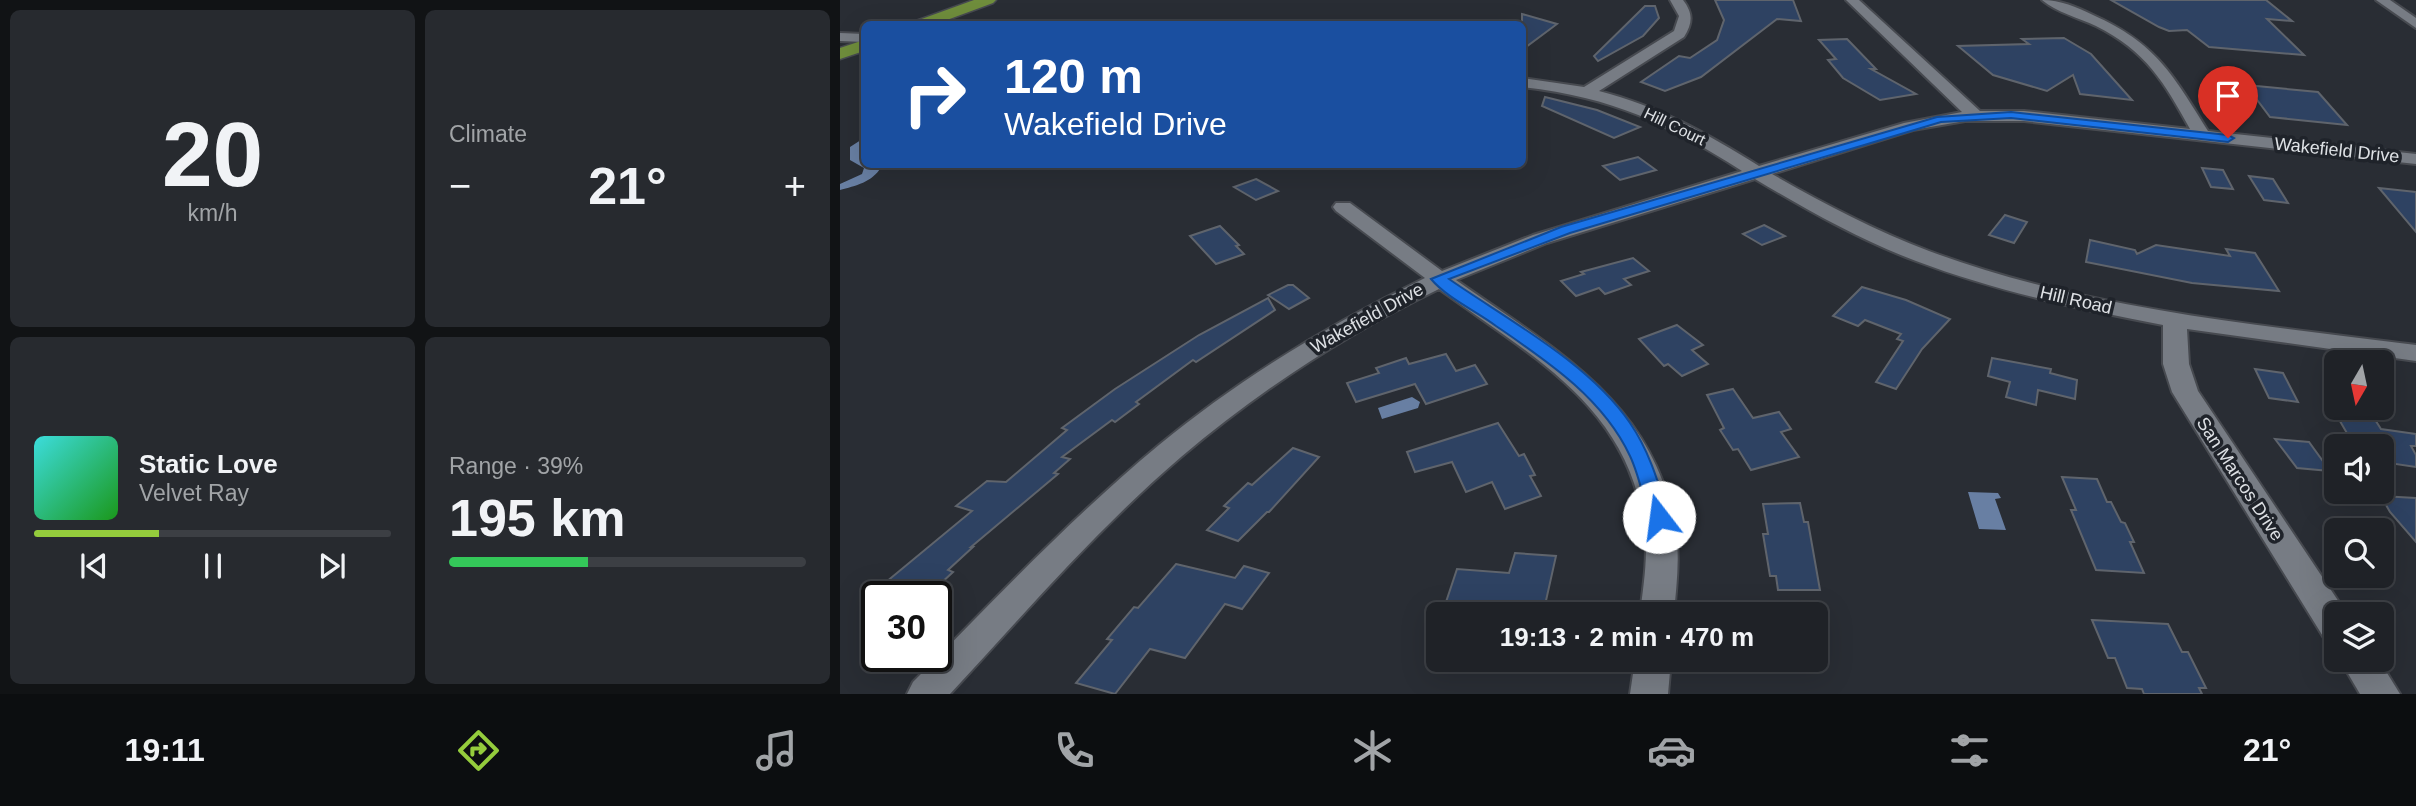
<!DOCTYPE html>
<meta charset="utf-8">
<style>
body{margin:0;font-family:Helvetica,sans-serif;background:#272a2f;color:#f1f3f6;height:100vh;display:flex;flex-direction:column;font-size:26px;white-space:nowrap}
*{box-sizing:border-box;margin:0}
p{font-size:23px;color:#a1a4a7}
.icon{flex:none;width:38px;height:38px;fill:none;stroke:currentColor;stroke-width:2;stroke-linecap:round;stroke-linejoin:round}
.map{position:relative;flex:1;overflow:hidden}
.side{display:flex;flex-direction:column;gap:10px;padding:10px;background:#111315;width:840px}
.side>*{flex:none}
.hud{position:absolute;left:21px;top:21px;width:665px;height:147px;border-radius:10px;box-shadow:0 7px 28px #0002,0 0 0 2px #3c3f44;background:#1a4fa0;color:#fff;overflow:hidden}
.needle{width:46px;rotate:189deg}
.fabs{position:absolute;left:1484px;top:350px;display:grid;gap:14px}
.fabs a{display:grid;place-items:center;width:70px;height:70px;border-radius:10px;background:#1f2227;box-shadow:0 7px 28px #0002,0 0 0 2px #3c3f44;font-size:35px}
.speed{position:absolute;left:21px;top:581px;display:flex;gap:14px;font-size:35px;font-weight:700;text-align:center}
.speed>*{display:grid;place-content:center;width:91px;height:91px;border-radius:50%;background:#1f2227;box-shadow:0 7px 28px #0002,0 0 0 2px #3c3f44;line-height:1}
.speed .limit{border:4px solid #111;border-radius:10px;background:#fff;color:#111}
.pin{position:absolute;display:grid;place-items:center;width:60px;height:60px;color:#fff;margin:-72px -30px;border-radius:50% 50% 50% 0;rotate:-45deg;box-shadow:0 0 7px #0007}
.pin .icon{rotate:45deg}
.me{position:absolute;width:77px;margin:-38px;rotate:345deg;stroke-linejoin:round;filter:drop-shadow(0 0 5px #0008)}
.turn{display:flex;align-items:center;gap:24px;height:147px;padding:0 28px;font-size:32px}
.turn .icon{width:91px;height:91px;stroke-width:2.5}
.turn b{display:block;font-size:49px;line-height:60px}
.big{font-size:52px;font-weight:600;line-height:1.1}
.side .card{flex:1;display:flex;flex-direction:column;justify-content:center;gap:10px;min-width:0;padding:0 24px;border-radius:10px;background:#272a2f}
.side .dial{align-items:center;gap:0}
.dial b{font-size:91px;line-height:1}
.song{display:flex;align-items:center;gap:21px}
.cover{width:84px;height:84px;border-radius:10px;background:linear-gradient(135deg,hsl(180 70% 55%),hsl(120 70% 35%))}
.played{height:7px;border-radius:4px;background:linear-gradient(90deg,#94cc3c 35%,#3c3f44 35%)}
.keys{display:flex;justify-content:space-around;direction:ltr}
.heat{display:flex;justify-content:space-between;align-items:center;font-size:38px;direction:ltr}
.charge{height:10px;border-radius:5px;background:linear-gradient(90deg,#34c759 39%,#3c3f44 0)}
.side .tiles{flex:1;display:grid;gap:10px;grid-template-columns:repeat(2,1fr)}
.trip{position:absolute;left:586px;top:602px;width:402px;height:70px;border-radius:10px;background:#1f2227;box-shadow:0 7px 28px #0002,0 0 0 2px #3c3f44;font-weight:600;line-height:70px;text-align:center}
.tabs{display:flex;height:112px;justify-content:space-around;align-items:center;background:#0c0e10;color:#a1a4a7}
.tabs .icon{width:49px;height:49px}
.tabs .selected{color:#94cc3c}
.tabs b{font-size:32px;color:#f1f3f6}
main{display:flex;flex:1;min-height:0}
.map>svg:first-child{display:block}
.water{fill:#687fa3}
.building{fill:#2e4262;stroke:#5f646c;stroke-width:2}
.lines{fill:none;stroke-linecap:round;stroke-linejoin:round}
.minor-casing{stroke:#474a50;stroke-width:4}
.major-casing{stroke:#474a50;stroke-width:3}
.minor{fill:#777c84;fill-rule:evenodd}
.major{fill:#6f8d3c;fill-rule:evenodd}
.route{fill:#1a73e8;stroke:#114b97;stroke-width:2}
.labels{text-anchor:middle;stroke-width:7;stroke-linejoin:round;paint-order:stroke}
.far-street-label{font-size:16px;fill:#dee1e5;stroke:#1f232a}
.street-label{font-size:18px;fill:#dee1e5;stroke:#1f232a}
</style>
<main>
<section class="side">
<div class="tiles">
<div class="card dial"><b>20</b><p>km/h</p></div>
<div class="card"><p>Climate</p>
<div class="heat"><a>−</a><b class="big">21°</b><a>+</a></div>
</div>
<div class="card">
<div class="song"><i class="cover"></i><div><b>Static Love</b><p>Velvet Ray</p></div></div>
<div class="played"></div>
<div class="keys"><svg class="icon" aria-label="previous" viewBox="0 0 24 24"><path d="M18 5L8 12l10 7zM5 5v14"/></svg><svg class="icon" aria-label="pause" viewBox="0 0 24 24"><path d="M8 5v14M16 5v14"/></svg><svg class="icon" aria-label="next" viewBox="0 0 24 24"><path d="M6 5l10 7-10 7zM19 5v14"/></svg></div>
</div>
<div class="card"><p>Range · 39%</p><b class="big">195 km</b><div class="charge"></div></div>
</div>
</section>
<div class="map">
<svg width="1576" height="694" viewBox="0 0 1576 694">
<rect width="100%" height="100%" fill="#292d34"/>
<g class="water">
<path d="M24,138L21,148L24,153V164L38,165L41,167C33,182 15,186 0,190V184L22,174L24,168L10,160V147Z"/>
<polygon points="572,397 580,402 578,408 542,419 538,408"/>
<polygon points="1128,492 1158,493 1161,498 1155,499 1166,530 1139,529"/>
</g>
<g class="building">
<polygon points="875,0 953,0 961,21 937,19 861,77 825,91 801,82 839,56 850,58 877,40 884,20"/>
<polygon points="1271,0 1426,0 1452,21 1427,19 1464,55 1369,47 1347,30 1329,31 1319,27"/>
<polygon points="805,6 815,6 819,18 803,36 758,61 754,56"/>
<polygon points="682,14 717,24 682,50"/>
<polygon points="1224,38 1251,54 1292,100 1240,94 1233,75 1207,91 1153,75 1118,46 1189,44 1182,39"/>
<polygon points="1007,39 1036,69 1031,69 1076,94 1040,100 1003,78 988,60 996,59 979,40"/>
<polygon points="1406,85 1478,92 1507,125 1430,117"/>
<polygon points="705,97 757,110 800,127 774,138 702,106"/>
<polygon points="798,157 816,170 780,180 763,166"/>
<polygon points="1362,168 1383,170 1393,189 1371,187"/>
<polygon points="1409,176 1433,179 1448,203 1424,200"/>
<polygon points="416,179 438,191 416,200 394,187"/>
<polygon points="1539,188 1576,192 1576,232"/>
<polygon points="1165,215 1187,222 1174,243 1149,235"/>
<polygon points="924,225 945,236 922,245 903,234"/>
<polygon points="380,226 399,245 396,246 404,254 376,264 350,236"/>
<polygon points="1250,240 1295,250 1297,254 1316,245 1390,256 1386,249 1415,253 1439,291 1352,283 1246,262"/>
<polygon points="793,258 809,271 784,279 791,285 765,294 759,288 736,296 721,281 744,274 741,272"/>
<polygon points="448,285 453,285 469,298 449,309 428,295"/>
<polygon points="1022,287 1066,300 1110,319 1082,349 1056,389 1036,382 1063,341 1057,339 1061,334 1025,320 1018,326 993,316"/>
<polygon points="428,298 435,310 356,362 353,360 296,402 299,404 275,422 272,420 222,457 230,459 214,473 218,474 131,547 133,547 108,570 113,572 86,597 35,597 44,589 40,587 132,511 116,506 147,481 166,482 227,430 222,428 275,389 359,335"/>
<polygon points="837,325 863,345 852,350 868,364 842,376 828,364 824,366 799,339"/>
<polygon points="606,354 616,371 635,365 647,384 586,404 575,384 516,402 507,383 539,373 536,368 566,358 569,364"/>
<polygon points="1152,358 1211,369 1210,373 1237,380 1235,399 1198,390 1196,405 1166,397 1170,382 1148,376"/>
<polygon points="1415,369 1443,373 1458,402 1429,398"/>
<polygon points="893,389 913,418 939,412 951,429 941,432 959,457 911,470 898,449 893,450 880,430 884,428 867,395"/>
<polygon points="1493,409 1532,415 1541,429 1576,434 1576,446 1571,446 1576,455 1576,467 1542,462 1542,446 1520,446 1515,437 1508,435"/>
<polygon points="658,423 679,456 684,454 695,475 690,476 701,496 665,509 652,482 626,492 612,462 575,472 567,452"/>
<polygon points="1435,439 1469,442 1490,471 1457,468"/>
<polygon points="453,448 479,457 429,512 427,512 398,541 367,530 389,508 384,506 408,483 412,485"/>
<polygon points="1222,477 1257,479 1267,502 1271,502 1281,522 1285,523 1294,542 1290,542 1304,573 1256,570 1231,510 1236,510"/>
<polygon points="1541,496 1576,498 1576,542 1550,512"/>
<polygon points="960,503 964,522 968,522 980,590 938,590 936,576 930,576 923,534 928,534 923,504"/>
<polygon points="675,553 716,556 703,614 602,614 617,569 669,573"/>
<polygon points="336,564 395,578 404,566 429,573 402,609 385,604 345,658 310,649 275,694 236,683 272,640 267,639 294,607 298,608"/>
<polygon points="1252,620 1328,624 1342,652 1348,652 1366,688 1359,688 1362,694 1304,694 1302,689 1287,688 1275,658 1268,658"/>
</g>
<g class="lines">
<defs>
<g id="minor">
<path d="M830,0H843C853,13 853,23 844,37L759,91C818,106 868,134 919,166L1064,123L1122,112L1006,0H1019L1140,111H1184L1350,129C1324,82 1306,51 1256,26C1239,18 1216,12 1202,0C1221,0 1236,7 1253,15C1316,43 1333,75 1368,131L1576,154V164L1184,121H1125L1073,130L932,174C982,203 1034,230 1089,251C1244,309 1412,324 1576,345V361L1347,329L1349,364L1358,391L1507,614H1496V642L1484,638L1332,392L1323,364V325C1239,309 1156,291 1076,261C1020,240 967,210 915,179L707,243L616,280C714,349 818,404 836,534C840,560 836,588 834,614H800C803,588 808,560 805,534C792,407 692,357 599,289C506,334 420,390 341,457C257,529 185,613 110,694H67L73,682C153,601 231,518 319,445C400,378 490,324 585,278L496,211L493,207L496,203H510L602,271L693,235L902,171C827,123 772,97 682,87V78L744,87L834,31L839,16Z"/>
<polygon points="1536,0 1550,0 1576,18 1576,28"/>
<polygon points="0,33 24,34 24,42 0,41"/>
<polygon points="795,660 831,660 828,694 790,694"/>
<polygon points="1500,660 1539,660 1560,694 1520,694"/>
</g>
<g id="major">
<polygon points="134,0 156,0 153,3 96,24 74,24 76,21"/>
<polygon points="24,40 24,51 0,59 0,48"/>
</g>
</defs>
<use href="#minor" class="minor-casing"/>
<use href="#major" class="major-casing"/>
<use href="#minor" class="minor"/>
<use href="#major" class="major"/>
</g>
<path class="route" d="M1171,112L1388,135L1394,138L1388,142L1171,118L1101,122L730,233L609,279C668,320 749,363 790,423C810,452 819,485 829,517L826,523L819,525L812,523L809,517C803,497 799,475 790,456C763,398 707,361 656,326C636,311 607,298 591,279L721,227L1097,117Z"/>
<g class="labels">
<g class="far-street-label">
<text transform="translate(835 126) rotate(26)" y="6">Hill Court</text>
</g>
<g class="street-label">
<text transform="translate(1497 150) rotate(6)" y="6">Wakefield Drive</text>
<text transform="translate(1236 300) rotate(13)" y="6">Hill Road</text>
<text transform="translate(527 318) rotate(-29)" y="6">Wakefield Drive</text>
<text transform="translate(1400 479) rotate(57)" y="6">San Marcos Drive</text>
</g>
</g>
</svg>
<div class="fabs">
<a><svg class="needle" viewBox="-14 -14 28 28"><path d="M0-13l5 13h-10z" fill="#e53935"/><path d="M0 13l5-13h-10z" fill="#a1a4a7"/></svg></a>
<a><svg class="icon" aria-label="sound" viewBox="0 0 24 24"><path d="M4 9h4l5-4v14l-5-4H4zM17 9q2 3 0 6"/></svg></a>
<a><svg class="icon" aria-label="search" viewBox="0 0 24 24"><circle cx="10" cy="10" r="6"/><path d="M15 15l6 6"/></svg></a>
<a><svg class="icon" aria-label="layers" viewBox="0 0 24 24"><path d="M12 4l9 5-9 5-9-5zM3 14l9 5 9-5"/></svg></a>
</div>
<div class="speed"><div class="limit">30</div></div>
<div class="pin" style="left:1388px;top:138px;background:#d93025"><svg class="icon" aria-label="arrive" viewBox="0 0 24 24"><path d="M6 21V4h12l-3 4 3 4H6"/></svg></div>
<svg class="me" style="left:819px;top:517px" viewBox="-20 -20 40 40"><circle r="19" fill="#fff"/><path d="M0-13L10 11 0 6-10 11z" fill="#1a73e8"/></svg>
<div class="trip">19:13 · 2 min · 470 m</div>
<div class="hud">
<div class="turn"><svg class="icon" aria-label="right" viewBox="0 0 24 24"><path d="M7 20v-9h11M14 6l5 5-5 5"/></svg><div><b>120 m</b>Wakefield Drive</div></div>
</div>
</div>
</main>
<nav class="tabs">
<b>19:11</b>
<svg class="icon selected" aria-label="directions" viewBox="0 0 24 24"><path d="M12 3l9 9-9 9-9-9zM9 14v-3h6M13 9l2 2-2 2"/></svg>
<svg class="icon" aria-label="music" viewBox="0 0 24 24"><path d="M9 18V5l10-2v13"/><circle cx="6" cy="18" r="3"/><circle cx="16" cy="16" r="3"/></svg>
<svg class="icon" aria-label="phone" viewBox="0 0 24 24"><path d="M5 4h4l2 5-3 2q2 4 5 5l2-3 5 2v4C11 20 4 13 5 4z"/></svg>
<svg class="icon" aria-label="climate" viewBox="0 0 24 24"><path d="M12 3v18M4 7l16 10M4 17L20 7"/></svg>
<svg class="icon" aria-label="car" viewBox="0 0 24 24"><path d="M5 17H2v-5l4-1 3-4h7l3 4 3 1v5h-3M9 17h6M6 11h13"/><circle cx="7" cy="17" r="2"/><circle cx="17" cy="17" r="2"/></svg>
<svg class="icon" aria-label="filters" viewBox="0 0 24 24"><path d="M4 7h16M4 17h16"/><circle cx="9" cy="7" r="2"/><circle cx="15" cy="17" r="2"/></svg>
<b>21°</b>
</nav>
